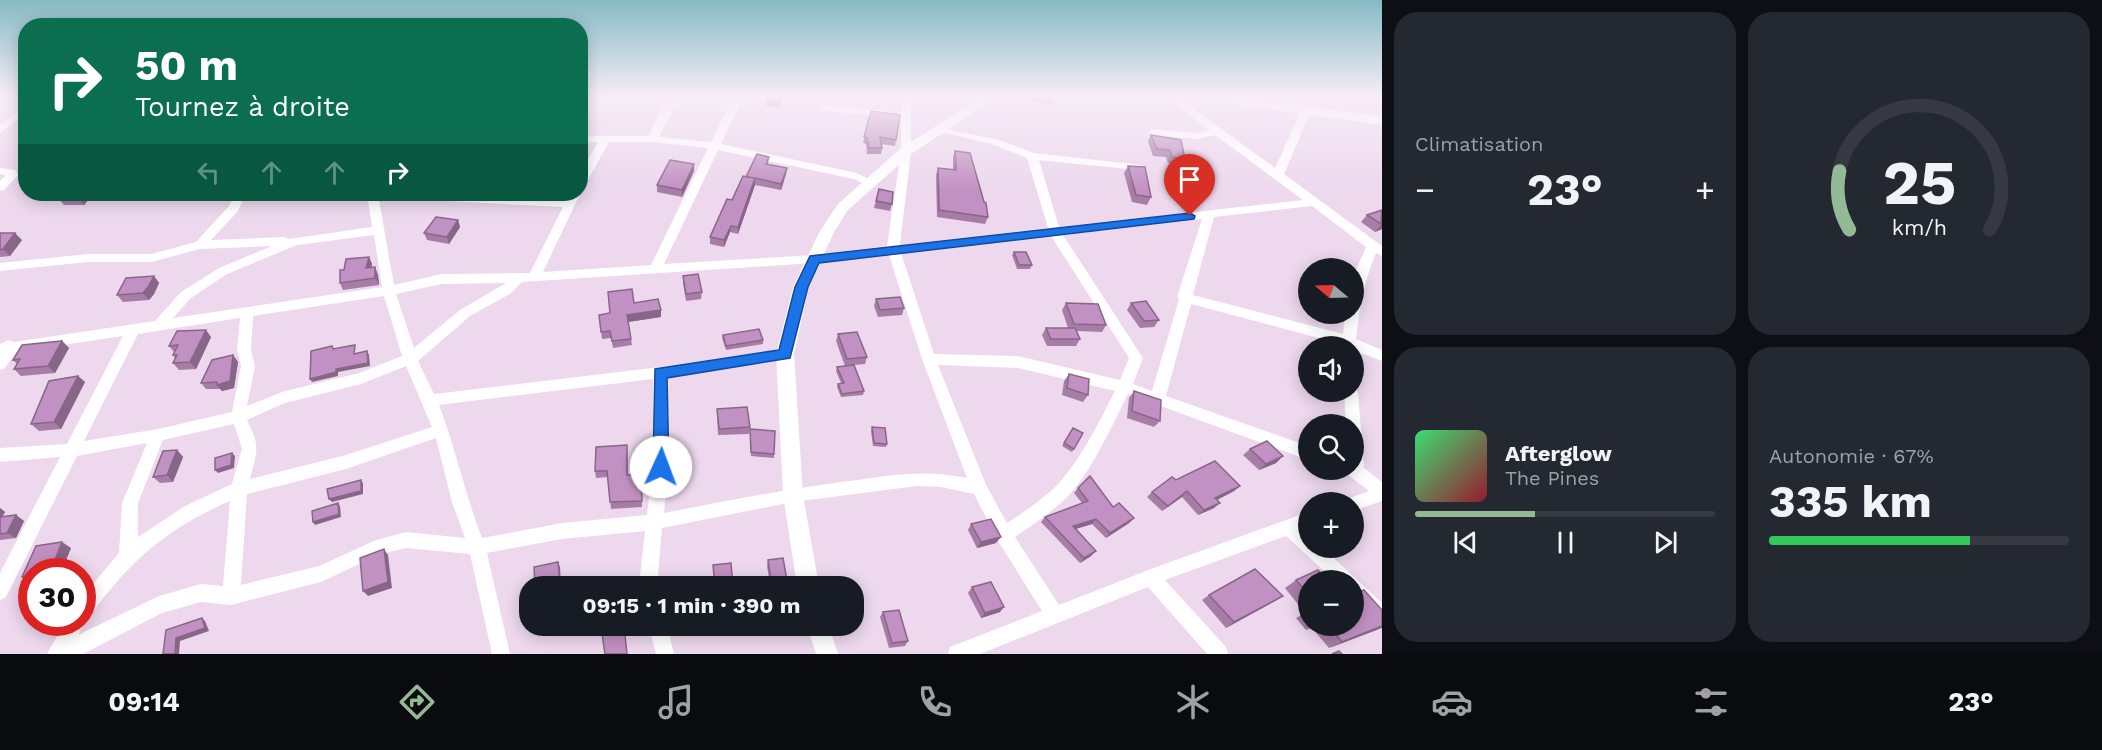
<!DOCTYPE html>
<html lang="fr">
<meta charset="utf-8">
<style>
body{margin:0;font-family:"Work Sans",sans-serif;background:#242831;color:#f1f3f6;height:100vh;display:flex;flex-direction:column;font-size:22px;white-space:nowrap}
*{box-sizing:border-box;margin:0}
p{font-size:20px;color:#9ea1a6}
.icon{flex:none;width:33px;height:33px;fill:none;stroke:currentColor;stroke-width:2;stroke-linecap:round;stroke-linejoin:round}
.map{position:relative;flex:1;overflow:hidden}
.panel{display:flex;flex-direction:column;gap:12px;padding:12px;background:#0d0f14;width:720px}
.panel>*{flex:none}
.guide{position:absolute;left:18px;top:18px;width:570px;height:183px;border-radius:24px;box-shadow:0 3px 15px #0003;background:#0b6e4f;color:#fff;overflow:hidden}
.needle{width:39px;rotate:289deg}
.controls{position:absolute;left:1298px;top:258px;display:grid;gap:12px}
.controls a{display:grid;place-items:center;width:66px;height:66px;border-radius:50%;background:#171b24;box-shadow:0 3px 15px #0003;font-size:30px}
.speed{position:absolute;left:18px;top:558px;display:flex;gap:12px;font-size:30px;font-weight:700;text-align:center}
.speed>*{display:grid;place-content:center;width:78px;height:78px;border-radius:50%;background:#171b24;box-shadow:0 3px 15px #0003;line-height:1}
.speed .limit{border:9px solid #d22;background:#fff;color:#111}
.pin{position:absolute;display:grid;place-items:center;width:51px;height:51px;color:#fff;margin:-62px -26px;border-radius:50% 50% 50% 0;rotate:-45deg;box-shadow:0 0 6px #0007}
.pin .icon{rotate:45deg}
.me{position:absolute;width:66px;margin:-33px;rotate:2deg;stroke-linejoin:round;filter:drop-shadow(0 0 4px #0008)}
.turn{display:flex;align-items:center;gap:21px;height:126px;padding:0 18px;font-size:27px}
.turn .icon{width:78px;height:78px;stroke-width:2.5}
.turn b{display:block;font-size:42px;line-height:51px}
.lanes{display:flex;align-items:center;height:57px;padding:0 18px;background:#0003;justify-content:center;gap:30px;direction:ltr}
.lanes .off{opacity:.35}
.big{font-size:45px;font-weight:700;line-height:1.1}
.panel .tile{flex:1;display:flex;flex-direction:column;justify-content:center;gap:9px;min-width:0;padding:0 21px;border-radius:24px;background:#242831}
.panel .dial{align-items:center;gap:0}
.dial svg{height:156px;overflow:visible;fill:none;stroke:#363941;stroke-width:7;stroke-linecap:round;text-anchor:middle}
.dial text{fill:#f1f3f6;stroke:none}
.song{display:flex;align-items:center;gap:18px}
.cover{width:72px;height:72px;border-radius:9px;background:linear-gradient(135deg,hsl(140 70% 55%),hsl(350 70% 35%))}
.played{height:6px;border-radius:3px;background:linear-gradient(90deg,#94ba95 40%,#363941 40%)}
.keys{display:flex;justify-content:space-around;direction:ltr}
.heat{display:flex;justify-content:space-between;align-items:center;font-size:33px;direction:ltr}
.charge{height:9px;border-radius:4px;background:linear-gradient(90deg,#34c759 67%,#363941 0)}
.panel .tiles{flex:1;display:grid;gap:12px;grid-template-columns:repeat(2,1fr)}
.trip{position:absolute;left:519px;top:576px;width:345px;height:60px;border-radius:24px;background:#171b24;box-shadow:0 3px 15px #0003;font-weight:700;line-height:60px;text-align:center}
.tab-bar{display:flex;height:96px;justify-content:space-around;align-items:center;background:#090b0e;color:#9ea1a6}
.tab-bar .icon{width:42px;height:42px}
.tab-bar .selected{color:#94ba95}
.tab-bar b{font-size:27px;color:#f1f3f6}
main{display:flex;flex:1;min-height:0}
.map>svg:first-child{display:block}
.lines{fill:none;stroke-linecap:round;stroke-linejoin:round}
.minor{fill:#fff;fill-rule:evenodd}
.tertiary{fill:#fff;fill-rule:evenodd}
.wall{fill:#a77da8}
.shaded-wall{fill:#868}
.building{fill:#c291c3;stroke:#868;stroke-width:1.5}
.route{fill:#1a73e8;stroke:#114b97;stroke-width:1.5}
</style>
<main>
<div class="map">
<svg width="1382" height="654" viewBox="0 0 1382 654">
<rect width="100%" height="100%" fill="#edd8ed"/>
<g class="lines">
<g class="minor">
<path d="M669,97H679L659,137L711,142L733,97H743L721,144L857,173L877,183L871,187L854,179L718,150L664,264L814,255L887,246L901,151V97H911V151L900,245L1048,228L1027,158L992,144L936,131V127L999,140L1034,153L1142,165L1143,167L1138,170L1039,160L1059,227L1303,200L1215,135L1197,139L1153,135L1148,132L1153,129L1197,133L1209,130L1166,97H1178L1275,168L1301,111L1306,108L1310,109L1311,111L1284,174L1382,246V256L1376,253C1363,285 1360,306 1356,339L1382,350V361L1353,350V346H1341V344L1191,304L1166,396L1308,446V460L1128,394C1113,424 1092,470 1070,494C1054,511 1034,524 1015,537L1059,605L1151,569L1308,512V528L1303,529L1308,534V548H1323L1382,603V624L1376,621L1353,599V580H1334L1286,536L1165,580L1226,647L1228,654H1207L1148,587L980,654H948L950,647L1042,611L998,541L974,494L941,487L917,486L793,502L662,528L658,575L660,586H642L640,575L645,531L562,539L487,553L510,654H492L470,554L406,548L378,555L321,582L231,605L201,602L162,613L83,654H47L65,622H82V597L119,553L122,503L147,443L77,456L6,597L0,600V573L60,457L0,462V448L67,444L123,336L16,352L5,368L0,370V344L9,340L14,342L155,321L181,292L219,268L272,246L200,249L151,262H88L0,271V263L88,254H151L196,242L229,206L235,194H246L238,211L211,240L284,237L289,239L372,227L367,194H378L394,285L442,274L530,273L563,207L387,198L381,194H445L566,200L570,194H580L543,272L651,265L708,148L652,142H609L586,183L580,186V173L598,142H580V136H648ZM1312,206L1366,247L1353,277V314H1345L1343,334L1193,295L1214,217ZM1202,219L1177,297L1179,299L1152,391L1133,384L1143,358L1063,235ZM374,235L382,287L173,318L191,298L227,274L297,245ZM1051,236L1129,358L1120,380L1018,356L934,354L901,253ZM889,255L922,359L967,478C922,469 894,475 849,481C787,489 725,501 664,513L670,448L667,378L785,359L790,358L792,354L790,350L785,349L660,367L434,394L418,361L470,316L510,294L522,282L814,263ZM506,283L460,310L414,348L396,294L442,284ZM384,296L402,356L359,373L282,392L247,406L255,366L251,350L253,316ZM240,318L237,350L241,366L232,412L158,429L84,441L138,334ZM938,365L1018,368L1115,391C1100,420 1081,459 1059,483C1044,499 1025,511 1007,523L986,485ZM406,366L432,427L346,455L250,479C257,451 261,447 247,420L285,403L361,384ZM653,379L654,448L647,515L562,523L482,538C465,494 456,449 439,405ZM234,424L242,449L232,484L185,506L138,537V503L163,440ZM436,438L452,502L465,538L406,532L376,540L319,566L241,585L247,494L346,469ZM230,501L223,586L201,584L159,596L78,635L85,621L88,619C127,563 167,528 230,501Z"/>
<polygon points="824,105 889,111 894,114 889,117 820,110 820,106"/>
<polygon points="26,106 26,114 0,133 0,125"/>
<polygon points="0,168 15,170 18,175 4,190 0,191 0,181 6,175 0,174"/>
<polygon points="1353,387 1358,392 1364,468 1382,482 1382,501 1353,511 1353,502 1346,502 1347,499 1369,491 1347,474 1345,470 1353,470 1353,424 1346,424 1344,392 1353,392"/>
<polygon points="649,626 667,626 674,654 656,654"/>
</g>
<g class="tertiary">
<polygon points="982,97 997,97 911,154 848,210 834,232 809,287 794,354 803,495 819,586 797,586 783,495 776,354 793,287 820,231 838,204 901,148"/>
<polygon points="1209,97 1244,97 1382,117 1382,125 1215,101"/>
<polygon points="807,626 829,626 838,654 816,654"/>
</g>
</g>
<g class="wall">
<polygon points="784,97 779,108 766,106 766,99"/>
<polygon points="1031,97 1053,97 1050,104 1030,100"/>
<polygon points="871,111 896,140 895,146 881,144 882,148 881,154 867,154 866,144 863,143"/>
<polygon points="1151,135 1185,159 1181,165 1168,163 1166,157 1153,156 1148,141"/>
<polygon points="955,151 988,217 985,224 937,217 936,175 938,168 953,170 953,157"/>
<polygon points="769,157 768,164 787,168 786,174 781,190 755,185 738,234 730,232 724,247 710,244 710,237 746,177"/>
<polygon points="1128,166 1151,197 1147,205 1132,202 1124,173"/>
<polygon points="694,171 682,197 657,192 657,185"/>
<polygon points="879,189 892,204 890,211 874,208"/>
<polygon points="62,194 93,194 84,205 64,205 58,198"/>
<polygon points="1382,210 1382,229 1375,232 1361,222 1367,215"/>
<polygon points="458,220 460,227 449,244 427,240 424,233"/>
<polygon points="0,233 22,240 10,256 0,257"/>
<polygon points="1014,252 1032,265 1030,269 1017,269 1012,255"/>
<polygon points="369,257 372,264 371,268 375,267 378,275 379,285 343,290 340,283"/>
<polygon points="154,276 159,283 154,294 149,300 123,302 117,295"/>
<polygon points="683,276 702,292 701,299 686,301 683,283"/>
<polygon points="876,299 904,308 902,315 878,317 874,306"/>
<polygon points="634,303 661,310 661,317 628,322 632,345 613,348 611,338 602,339 599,315 610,313"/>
<polygon points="1066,303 1106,325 1102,332 1077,331 1080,339 1076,346 1047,346 1042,335 1046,328 1068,328 1062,310"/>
<polygon points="1131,303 1159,320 1154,327 1140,328 1127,310"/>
<polygon points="838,334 867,357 865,364 854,365 864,391 863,395 841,397 837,387 838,384 841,383 836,371 837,367 845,366 836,341"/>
<polygon points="723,335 763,340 763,344 726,350 722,338"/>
<polygon points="211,337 196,369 179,370 173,363 175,359 173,355 174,352 169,346"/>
<polygon points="62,341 69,348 55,373 21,376 14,369 17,364 13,360"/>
<polygon points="233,355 238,362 234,388 222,391 220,389 206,389 201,383"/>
<polygon points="1069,374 1088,395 1083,402 1062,395 1064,381"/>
<polygon points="78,376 85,382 61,429 39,431 31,424"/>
<polygon points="1134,391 1160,421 1154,427 1127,418 1129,398"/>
<polygon points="717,409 750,427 749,434 718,435"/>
<polygon points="872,427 887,444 886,447 873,446 871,431"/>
<polygon points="1073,428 1074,449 1072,452 1062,446"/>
<polygon points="750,429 774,454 774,458 751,456"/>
<polygon points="627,445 628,475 641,474 642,507 611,509 608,477 596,478 595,471"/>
<polygon points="1250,449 1283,456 1276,463 1259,470 1243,455"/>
<polygon points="177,450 183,457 173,482 160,483 153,477"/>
<polygon points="1176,480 1240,486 1234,491 1217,500 1214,508 1198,515 1182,497 1162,511 1147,497 1152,492"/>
<polygon points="1078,488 1134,518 1129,523 1106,538 1092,524 1075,529 1091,556 1080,563 1041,522 1045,517 1082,503 1074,493"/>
<polygon points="0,508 5,512 2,517 16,515 24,521 16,538 0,540"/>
<polygon points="971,524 996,543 977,548 968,530"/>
<polygon points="71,548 61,572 32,572 32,582 22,577"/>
<polygon points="768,560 788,586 770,586 767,565"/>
<polygon points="1296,580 1308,580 1308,626 1353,626 1379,629 1329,648 1312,628 1306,630 1296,618 1305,613 1285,588"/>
<polygon points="972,587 1000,612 981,618 968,593"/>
<polygon points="1209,595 1283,596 1226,628 1202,600"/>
<polygon points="883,612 908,641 905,646 889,648 880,617"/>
</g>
<g class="shaded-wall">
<polygon points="781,97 784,97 779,108 780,101"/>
<polygon points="694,164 694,171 682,197 682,190"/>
<polygon points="787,168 786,174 781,190 781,184"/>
<polygon points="755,178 755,185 738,234 738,227"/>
<polygon points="82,194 93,194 84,205 78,198"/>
<polygon points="458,220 460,227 449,244 447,237"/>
<polygon points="1382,224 1382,229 1375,232"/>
<polygon points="731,226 730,232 724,247 724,240"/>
<polygon points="15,233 22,240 10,256 3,249"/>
<polygon points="369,257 372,264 370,275 366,268"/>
<polygon points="375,267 378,275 379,285 375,278"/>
<polygon points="154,276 159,283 154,294 149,300 143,293"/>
<polygon points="661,310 661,317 628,322 627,315"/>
<polygon points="206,330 211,337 196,369 190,362"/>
<polygon points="62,341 69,348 55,373 48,366"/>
<polygon points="367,351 369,355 370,366 338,372 338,376 312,382 310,379"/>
<polygon points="233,355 238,362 234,388 222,391 217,385"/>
<polygon points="78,376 85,382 61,429 54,422"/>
<polygon points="177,450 183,457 173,482 167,475"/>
<polygon points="232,453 235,456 234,468 218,473 215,470"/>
<polygon points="1283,456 1276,463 1259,470 1266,464"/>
<polygon points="361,480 363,483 363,494 332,502 329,499"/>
<polygon points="1240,486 1234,491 1209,504 1215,498"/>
<polygon points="1187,491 1182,497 1162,511 1168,506"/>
<polygon points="338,503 340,506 341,517 315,525 313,522"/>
<polygon points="1220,503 1214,508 1198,515 1204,510"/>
<polygon points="0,508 5,512 0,521"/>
<polygon points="16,515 24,521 16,538 7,533"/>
<polygon points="1134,518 1129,523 1106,538 1110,533"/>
<polygon points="1096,519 1092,524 1069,531 1073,526"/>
<polygon points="1001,537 996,543 977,548 981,542"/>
<polygon points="62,542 71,548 61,572 50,572"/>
<polygon points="384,549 388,555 392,588 368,596 363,591"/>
<polygon points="1096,551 1091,556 1080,563 1084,558"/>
<polygon points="558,562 560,567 561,586 560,583"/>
<polygon points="1283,596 1275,601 1226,628 1234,622"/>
<polygon points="1004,607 1000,612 981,618 985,613"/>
<polygon points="202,618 205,621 209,631 180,641 179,654 175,654 176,638"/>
<polygon points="1382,626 1382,628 1379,629 1329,648 1342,642"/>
</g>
<g class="building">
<polygon points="767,97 781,97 780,101 766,99"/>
<polygon points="871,111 900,115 896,140 880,137 882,148 869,148 867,138 864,137"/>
<polygon points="1151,135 1181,140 1185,159 1172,157 1170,150 1157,149"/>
<polygon points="955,151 970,153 984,202 986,203 988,217 939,210 938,168 956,170"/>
<polygon points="757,154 769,157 766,164 787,168 781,184 755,178 738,227 731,226 724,240 710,237 727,199 732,200 743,176 754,178 746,177"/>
<polygon points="670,160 694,164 682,190 657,185"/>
<polygon points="1128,166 1145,167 1151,197 1136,195"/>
<polygon points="879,189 893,192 892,204 876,201"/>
<polygon points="62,194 82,194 78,198 58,198"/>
<polygon points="1382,210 1381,224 1367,215"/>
<polygon points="436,217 458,220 447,237 424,233"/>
<polygon points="0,233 15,233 3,249 0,250"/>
<polygon points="1014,252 1026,252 1032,265 1019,265"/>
<polygon points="369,257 366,268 375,267 375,278 340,283 340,270 344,270 346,259"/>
<polygon points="698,274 702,292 686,294 683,276"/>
<polygon points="154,276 148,287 143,293 117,295 126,278"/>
<polygon points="632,289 634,303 658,299 661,310 627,315 631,339 612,341 610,331 601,332 599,315 610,313 608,292"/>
<polygon points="900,297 904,308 880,310 876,299"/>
<polygon points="1146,301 1159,320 1144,321 1131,303"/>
<polygon points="1066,303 1098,304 1106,325 1074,324"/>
<polygon points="1046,328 1075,328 1080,339 1051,339"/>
<polygon points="759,329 763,340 726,346 723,335"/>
<polygon points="206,330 190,362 173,363 177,355 173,355 178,345 169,346 177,331"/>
<polygon points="857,332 867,357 847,359 838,334"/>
<polygon points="62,341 48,366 14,369 20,359 13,360 22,345"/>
<polygon points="355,345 354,354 367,351 368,363 336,369 336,372 310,379 311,351 332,346 333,349"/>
<polygon points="233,355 230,381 217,385 217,382 201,383 212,360"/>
<polygon points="854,365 864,391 842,394 838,384 844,383 837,367"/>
<polygon points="1069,374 1089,379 1088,395 1067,388"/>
<polygon points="78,376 54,422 31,424 49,381"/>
<polygon points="1134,391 1161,400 1160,421 1132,411"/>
<polygon points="747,407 750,427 719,429 717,409"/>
<polygon points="872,427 885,428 887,444 874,443"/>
<polygon points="1073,428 1083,433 1074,449 1064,443"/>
<polygon points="750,429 775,431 774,454 751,452"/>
<polygon points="1267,441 1283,456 1266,464 1250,449"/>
<polygon points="627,445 627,475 641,474 642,501 610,502 607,471 595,471 596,447"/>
<polygon points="177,450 167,475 153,477 163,451"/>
<polygon points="232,453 231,465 215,470 215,458"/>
<polygon points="1215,461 1240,486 1215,498 1220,503 1204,510 1187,491 1168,506 1152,492 1172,477 1176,480"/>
<polygon points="1090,476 1113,507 1119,503 1134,518 1110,533 1096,519 1073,526 1096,551 1084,558 1045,517 1088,501 1078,488"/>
<polygon points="361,480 361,491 329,499 327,489"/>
<polygon points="338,503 339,514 313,522 312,511"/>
<polygon points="16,515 7,533 0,534 0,517"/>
<polygon points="991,519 1001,537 981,542 971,524"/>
<polygon points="62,542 50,572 32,572 32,575 22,577 36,546"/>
<polygon points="384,549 388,582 363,591 360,558"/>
<polygon points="783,558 788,586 772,586 768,560"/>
<polygon points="558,562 560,583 565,582 565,586 535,586 534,567"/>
<polygon points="731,563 733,586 715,586 713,565"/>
<polygon points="1255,569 1283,596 1234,622 1209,595"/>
<polygon points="1318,570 1327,580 1308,580 1308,594 1296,580"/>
<polygon points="991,582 1004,607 985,613 972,587"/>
<polygon points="1364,590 1382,610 1382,626 1342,642 1329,626 1353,626 1353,594"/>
<polygon points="899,610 908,641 892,643 883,612"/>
<polygon points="202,618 205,628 176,638 175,654 163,654 166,630"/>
<polygon points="611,626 624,626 627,654 605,654 601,627"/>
<polygon points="1339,651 1342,654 1332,654"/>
</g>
<linearGradient id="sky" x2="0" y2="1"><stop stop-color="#85bac4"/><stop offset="0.51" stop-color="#f7edf7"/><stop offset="1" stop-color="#f7edf7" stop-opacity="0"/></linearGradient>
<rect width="1382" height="189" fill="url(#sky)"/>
<polygon class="route" points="1190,213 1195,216 1194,219 819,263 808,287 790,358 667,378 669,467 667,472 655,472 653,467 655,369 779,350 795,287 810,256"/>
</svg>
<div class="controls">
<a><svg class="needle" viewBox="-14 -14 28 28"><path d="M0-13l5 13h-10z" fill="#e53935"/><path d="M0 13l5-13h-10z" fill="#9ea1a6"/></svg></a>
<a><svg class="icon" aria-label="sound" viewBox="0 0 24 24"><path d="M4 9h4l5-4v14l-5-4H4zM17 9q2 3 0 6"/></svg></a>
<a><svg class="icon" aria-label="search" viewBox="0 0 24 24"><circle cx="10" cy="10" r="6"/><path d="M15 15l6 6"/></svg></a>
<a>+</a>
<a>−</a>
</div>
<div class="speed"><div class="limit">30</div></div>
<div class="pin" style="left:1190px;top:216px;background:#d93025"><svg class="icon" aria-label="arrive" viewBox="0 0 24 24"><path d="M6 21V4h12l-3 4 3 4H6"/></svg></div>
<svg class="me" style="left:661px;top:467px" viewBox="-20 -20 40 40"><circle r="19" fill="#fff"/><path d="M0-13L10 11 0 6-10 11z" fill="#1a73e8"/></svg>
<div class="trip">09:15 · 1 min · 390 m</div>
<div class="guide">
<div class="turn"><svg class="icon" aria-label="right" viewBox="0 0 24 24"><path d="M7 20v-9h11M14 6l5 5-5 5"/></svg><div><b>50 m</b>Tournez à droite</div></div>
<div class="lanes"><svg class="icon off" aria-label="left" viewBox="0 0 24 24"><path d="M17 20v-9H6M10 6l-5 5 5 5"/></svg><svg class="icon off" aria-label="ahead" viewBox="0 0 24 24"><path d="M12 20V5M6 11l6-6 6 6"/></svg><svg class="icon off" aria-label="ahead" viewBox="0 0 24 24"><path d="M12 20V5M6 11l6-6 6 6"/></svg><svg class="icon" aria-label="right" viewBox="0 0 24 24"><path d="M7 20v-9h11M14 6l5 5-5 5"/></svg></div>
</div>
</div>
<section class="panel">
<div class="tiles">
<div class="tile"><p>Climatisation</p>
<div class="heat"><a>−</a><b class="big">23°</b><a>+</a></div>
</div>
<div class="tile dial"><svg viewBox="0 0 100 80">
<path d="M14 69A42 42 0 1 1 86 69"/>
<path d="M14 69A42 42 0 0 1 9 39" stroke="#94ba95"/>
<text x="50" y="56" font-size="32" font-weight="700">25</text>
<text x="50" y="72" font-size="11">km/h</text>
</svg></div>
<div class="tile">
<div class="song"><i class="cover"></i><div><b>Afterglow</b><p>The Pines</p></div></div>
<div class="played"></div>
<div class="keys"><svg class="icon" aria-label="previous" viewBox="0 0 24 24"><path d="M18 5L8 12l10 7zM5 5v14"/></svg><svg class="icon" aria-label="pause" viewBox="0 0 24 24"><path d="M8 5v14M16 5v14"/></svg><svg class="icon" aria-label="next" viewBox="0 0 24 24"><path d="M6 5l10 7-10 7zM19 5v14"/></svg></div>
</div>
<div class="tile"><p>Autonomie · 67%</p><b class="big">335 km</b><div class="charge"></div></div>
</div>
</section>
</main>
<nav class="tab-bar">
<b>09:14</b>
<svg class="icon selected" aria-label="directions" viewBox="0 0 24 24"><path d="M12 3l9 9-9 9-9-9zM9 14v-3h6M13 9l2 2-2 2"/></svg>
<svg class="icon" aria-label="music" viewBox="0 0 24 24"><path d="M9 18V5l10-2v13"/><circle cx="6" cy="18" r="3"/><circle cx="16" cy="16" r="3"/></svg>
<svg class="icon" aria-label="phone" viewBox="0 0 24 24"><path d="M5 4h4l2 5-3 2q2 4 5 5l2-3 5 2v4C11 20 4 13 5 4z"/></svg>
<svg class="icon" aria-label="climate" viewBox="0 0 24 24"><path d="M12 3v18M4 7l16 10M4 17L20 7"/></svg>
<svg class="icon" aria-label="car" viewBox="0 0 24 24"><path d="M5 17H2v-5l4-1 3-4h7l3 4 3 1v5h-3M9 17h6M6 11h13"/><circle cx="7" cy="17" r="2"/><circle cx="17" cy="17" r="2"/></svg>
<svg class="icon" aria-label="filters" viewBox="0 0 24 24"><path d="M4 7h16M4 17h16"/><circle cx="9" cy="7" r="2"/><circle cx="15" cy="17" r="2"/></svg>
<b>23°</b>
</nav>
